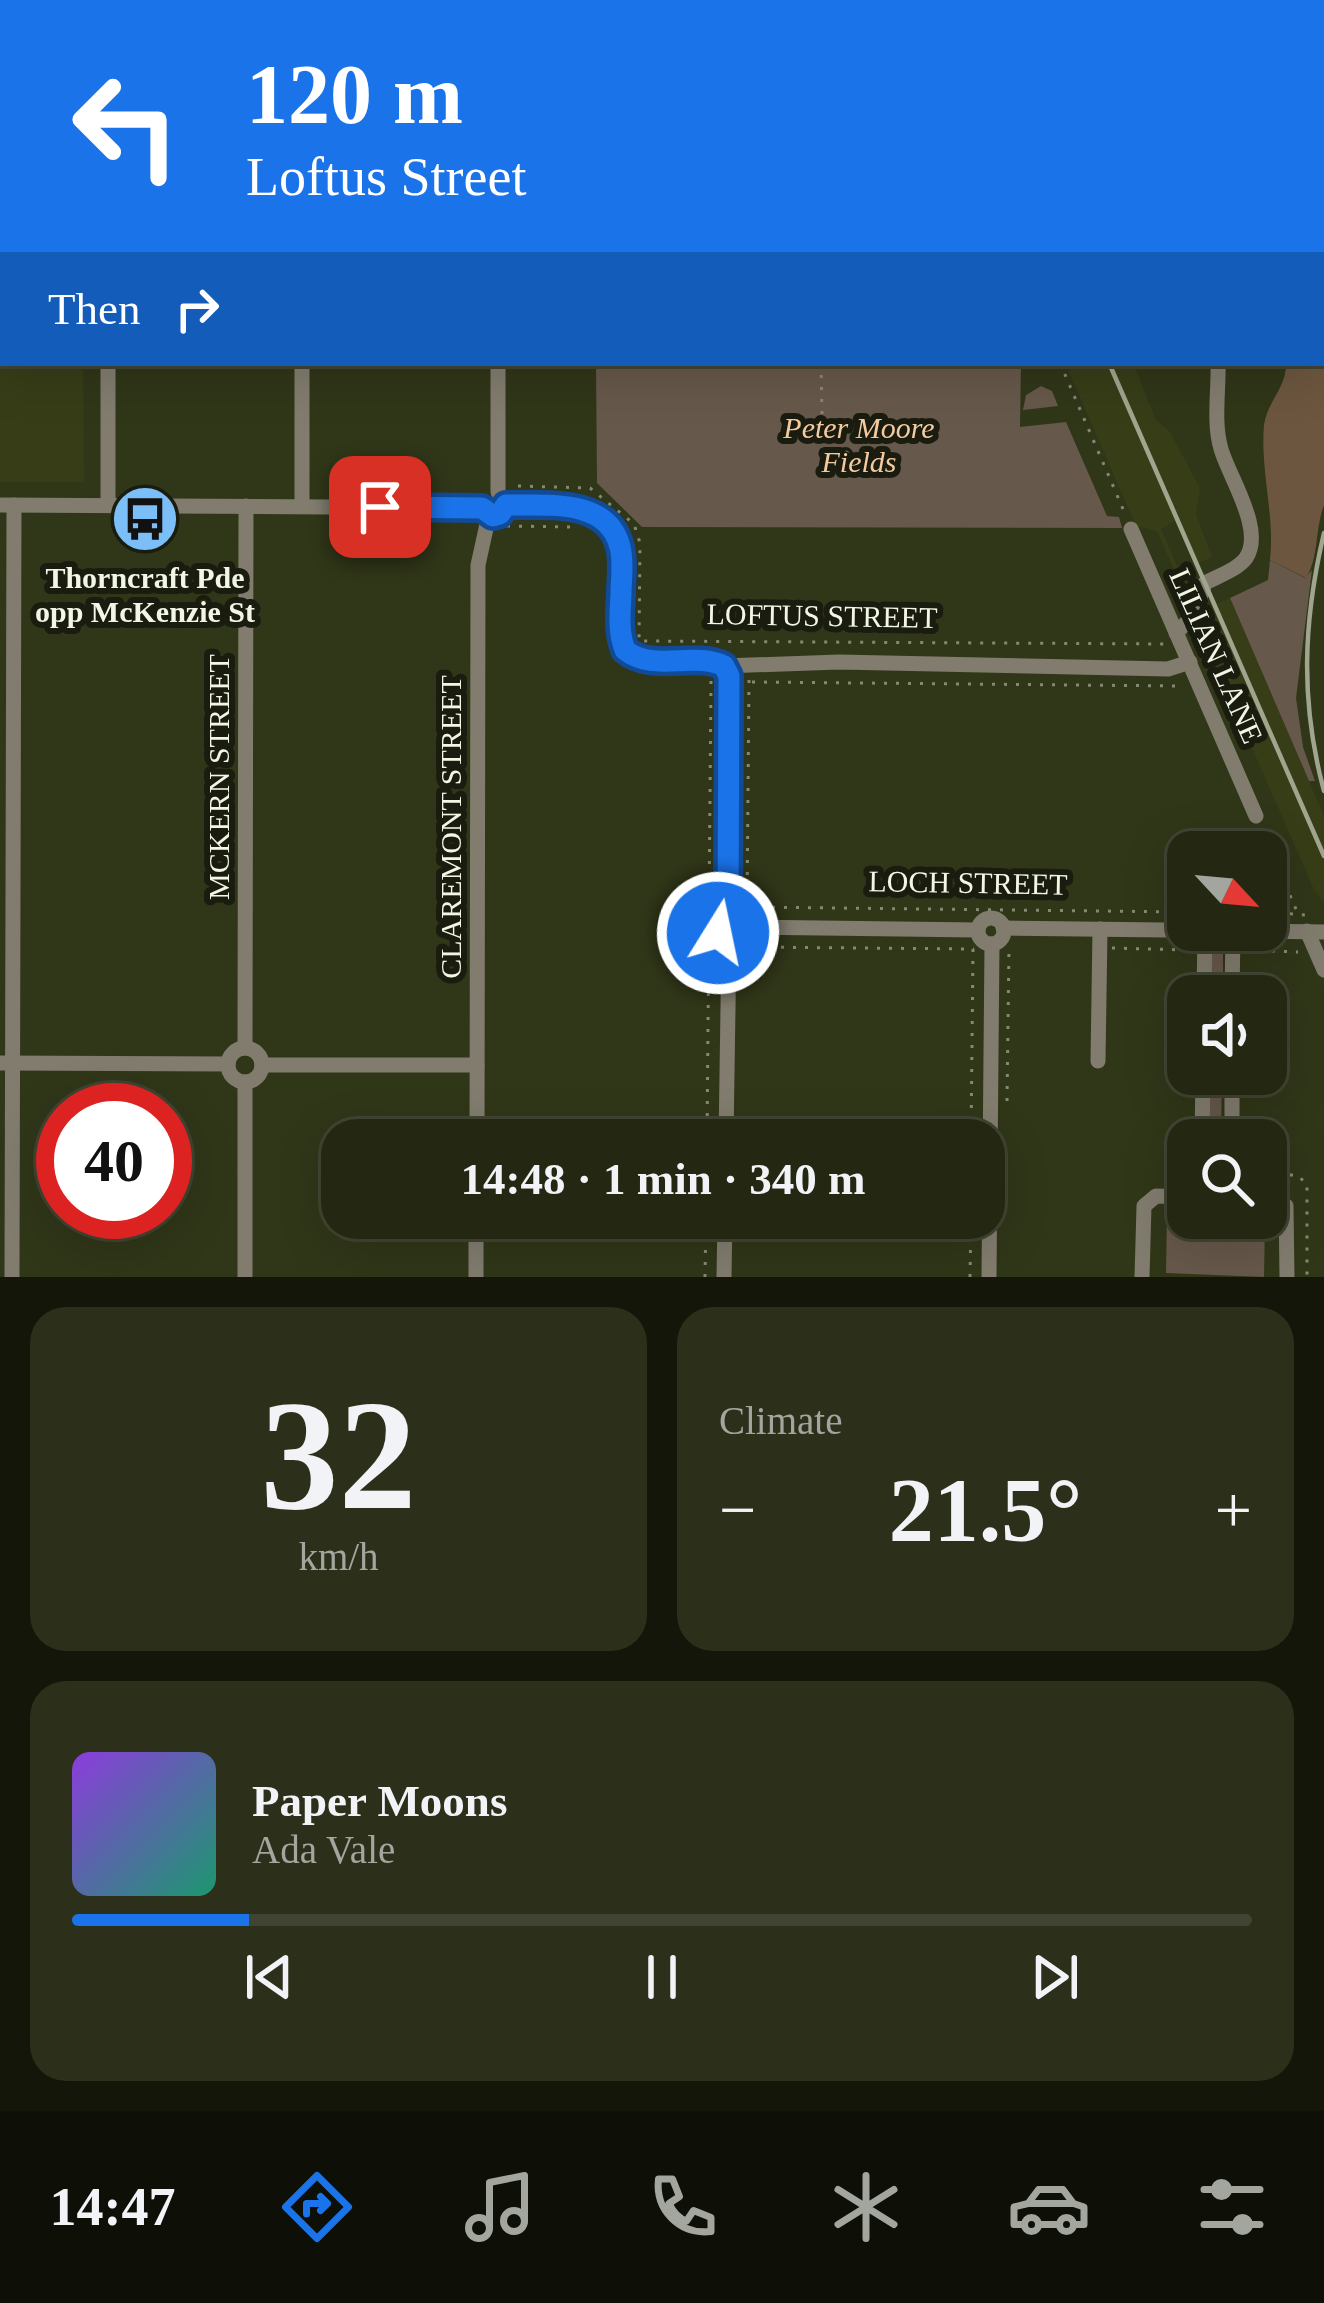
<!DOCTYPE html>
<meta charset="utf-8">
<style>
body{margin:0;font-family:"Times New Roman",serif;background:#2c301b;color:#f1f3f6;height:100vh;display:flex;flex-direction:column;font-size:45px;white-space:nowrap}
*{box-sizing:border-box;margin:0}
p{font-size:39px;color:#a3a69f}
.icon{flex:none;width:66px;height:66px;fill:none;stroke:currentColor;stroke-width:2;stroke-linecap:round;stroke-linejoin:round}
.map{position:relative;height:1277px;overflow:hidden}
.sheet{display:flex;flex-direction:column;gap:30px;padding:30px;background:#14160a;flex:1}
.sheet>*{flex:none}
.guide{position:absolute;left:0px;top:0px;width:1326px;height:366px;box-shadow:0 12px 48px #0002,0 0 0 3px #414432;background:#1a73e8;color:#fff;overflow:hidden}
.needle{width:78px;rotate:116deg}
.controls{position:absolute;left:1167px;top:831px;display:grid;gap:24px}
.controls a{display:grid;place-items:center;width:120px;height:120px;border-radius:24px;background:#242812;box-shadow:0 12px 48px #0002,0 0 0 3px #414432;font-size:60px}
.speed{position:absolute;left:36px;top:1083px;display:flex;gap:24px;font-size:60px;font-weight:700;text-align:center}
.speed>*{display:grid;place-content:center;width:156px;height:156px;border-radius:50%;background:#242812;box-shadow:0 12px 48px #0002,0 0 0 3px #414432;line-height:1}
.speed .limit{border:18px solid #d22;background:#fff;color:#111}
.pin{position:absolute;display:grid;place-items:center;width:102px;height:102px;color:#fff;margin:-51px;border-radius:24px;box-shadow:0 6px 18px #0006}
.me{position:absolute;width:132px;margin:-66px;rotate:10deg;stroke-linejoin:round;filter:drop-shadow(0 0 9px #0008)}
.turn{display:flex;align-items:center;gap:42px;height:252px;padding:0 48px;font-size:54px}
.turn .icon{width:156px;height:156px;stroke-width:2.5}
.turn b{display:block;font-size:84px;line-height:102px}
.then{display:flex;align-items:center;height:114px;padding:0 48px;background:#0003;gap:24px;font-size:45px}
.big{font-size:90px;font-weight:700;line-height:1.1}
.sheet .card{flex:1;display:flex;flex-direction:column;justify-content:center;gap:18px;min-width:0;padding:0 42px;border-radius:36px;background:#2c301b}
.sheet .dial{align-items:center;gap:0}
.dial b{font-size:156px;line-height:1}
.song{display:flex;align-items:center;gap:36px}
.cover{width:144px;height:144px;border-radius:18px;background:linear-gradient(135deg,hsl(270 70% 55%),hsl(160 70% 35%))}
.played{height:12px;border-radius:6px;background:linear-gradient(90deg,#1a73e8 15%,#414432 15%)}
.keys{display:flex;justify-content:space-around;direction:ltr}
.heat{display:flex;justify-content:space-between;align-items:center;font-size:66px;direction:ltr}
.sheet .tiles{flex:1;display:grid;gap:30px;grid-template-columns:1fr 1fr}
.card:last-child{grid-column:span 2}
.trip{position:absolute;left:321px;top:1119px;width:684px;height:120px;border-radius:36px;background:#242812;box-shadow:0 12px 48px #0002,0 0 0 3px #414432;font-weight:700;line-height:120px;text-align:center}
.tab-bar{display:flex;height:192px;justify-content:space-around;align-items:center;background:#0e1007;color:#a3a69f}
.tab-bar .icon{width:84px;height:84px}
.tab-bar .current{color:#1a73e8}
.tab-bar b{font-size:54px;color:#f1f3f6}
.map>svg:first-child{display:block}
.built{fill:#363d17}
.green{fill:#66584a}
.forest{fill:#6c563f}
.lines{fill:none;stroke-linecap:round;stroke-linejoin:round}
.path{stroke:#848971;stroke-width:3;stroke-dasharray:3 9;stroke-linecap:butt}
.minor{stroke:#817c6e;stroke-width:15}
.rail{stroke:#a0a58e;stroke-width:4.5}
.route-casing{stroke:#114b97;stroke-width:30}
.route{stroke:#1a73e8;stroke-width:21}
.labels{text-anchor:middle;stroke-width:12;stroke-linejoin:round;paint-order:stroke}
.park-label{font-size:30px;font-style:italic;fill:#f5ca9f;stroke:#191c0f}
.poi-label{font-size:30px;font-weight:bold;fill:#f2f7e5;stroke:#191c0f}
.street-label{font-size:30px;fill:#f2f7e5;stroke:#191c0f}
</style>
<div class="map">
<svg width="1324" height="1277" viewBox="0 0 1324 1277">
<rect width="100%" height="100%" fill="#303618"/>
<g class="built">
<polygon points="0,208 3,363 83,363 84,482 0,482"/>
<polygon points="1065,363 1133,363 1156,420 1170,432 1200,488 1196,514 1212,557 1194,565 1175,521 1161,529 1213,645 1224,639 1209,607 1230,598 1324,816 1324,902 1315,892 1157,531 1136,526"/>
</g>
<g class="green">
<polygon points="601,0 934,0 935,3 601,3"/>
<polygon points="596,363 1021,363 1020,427 1066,422 1107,516 1119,517 1122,528 642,527 597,483"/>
<polygon points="1041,386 1052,391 1058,406 1023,410 1026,395"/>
<polygon points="1270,560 1305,578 1312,570 1296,698 1303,747 1315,781 1309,781 1230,598 1268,580"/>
<polygon points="1215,945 1223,948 1223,996 1210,996 1212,948"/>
<polygon points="1209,1074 1222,1074 1221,1140 1208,1140"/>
<polygon points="1167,1215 1265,1218 1264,1277 1166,1273"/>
</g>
<path class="forest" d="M1324,274V505C1315,528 1319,558 1306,578L1270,560C1275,515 1260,470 1264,425C1267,402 1287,387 1286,363H1323Z"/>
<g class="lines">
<g class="path">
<polyline points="480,0 480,3"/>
<polyline points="944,0 945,3"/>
<polyline points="1323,209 1324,209"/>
<polyline points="821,363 823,464"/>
<polyline points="1060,363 1126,516"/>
<polyline points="518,486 590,488 634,524 640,543 639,641 1166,644"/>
<polyline points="507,526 573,527"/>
<polyline points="749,680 747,907 1188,912"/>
<polyline points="752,682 1180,686"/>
<polyline points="1262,829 1298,914"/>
<polyline points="1266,912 1305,915"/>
<polyline points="745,947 973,949 971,1140"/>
<polyline points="1112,948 1187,950"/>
<polyline points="1248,950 1298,952"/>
<polyline points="1007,1101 1009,947"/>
<polyline points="707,1140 711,681"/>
<polyline points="1185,1173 1188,1180"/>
<polyline points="1266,1175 1297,1175 1307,1184 1307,1277"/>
<polyline points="705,1277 706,1218"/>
<polyline points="970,1277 971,1218"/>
</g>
<g class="minor">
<polyline points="613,0 613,3"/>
<polyline points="1214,0 1216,3"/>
<polyline points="500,3 500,0"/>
<polyline points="1041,3 1042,0"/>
<polyline points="0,182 3,182"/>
<polyline points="498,492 498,363"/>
<polyline points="0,505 482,508"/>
<polyline points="108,505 108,363"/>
<path d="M506,505C546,506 612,497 621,550C626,578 619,609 621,638C634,680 693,650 724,666L839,662L1168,669L1190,662"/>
<polyline points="302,506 302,363"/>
<polyline points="1131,529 1256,816"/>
<path d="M1176,633L1194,615L1205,583C1218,576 1237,570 1246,558C1265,530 1229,477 1221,449C1213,422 1219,391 1218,363"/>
<polyline points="724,666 729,684 728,913"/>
<circle cx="731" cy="927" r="14"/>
<circle cx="991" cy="931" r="13"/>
<polyline points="746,927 978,930"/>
<polyline points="1003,928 1324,932"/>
<polyline points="1307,931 1324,970"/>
<polyline points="1204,996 1205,930"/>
<polyline points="1232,996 1233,931"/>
<polyline points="245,1048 246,506"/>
<circle cx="245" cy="1065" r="17"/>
<polyline points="1098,1061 1100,929"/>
<polyline points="0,1063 228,1064"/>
<polyline points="262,1065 477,1065"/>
<polyline points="477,1140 478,565 489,515"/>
<polyline points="726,1140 729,941"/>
<polyline points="1202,1140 1203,1074"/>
<polyline points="1232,1140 1232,1074"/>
<polyline points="1266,1198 1286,1206 1287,1277"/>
<polyline points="12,1277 14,505"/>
<polyline points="245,1277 245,1082"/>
<polyline points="476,1277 476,1218"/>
<polyline points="724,1277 725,1218"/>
<polyline points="989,1277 992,944"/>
<polyline points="1142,1277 1144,1206 1156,1196 1188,1197"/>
</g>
<g class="rail">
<polyline points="987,0 988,3"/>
<polyline points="1109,363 1324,856"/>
<path d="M1324,533C1303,622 1300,702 1324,791"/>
</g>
</g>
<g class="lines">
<defs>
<path id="route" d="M380,507L482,508L493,516L500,514L506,505C545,506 608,497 620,547C624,562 621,579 621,594C620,614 618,632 625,650C653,673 694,651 724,666L729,676L728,913L717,923L718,933"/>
</defs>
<use href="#route" class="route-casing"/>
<use href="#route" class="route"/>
</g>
<defs>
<symbol id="bus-disc" viewBox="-11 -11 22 22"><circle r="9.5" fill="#7bbef8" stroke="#191c0f"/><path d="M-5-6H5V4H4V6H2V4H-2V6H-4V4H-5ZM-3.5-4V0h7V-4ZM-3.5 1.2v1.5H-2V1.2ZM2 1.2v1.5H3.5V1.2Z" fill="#111"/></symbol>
</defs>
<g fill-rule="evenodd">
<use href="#bus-disc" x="107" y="481" width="76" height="76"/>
</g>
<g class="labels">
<g class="park-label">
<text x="859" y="438">Peter Moore<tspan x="859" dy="34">Fields</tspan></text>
</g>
<g class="poi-label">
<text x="145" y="588">Thorncraft Pde<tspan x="145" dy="34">opp McKenzie St</tspan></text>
</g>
<g class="street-label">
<text transform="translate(822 616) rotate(1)" y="10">LOFTUS STREET</text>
<text transform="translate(1216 656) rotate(66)" y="10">LILIAN LANE</text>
<text transform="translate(219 777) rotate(-90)" y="10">MCKERN STREET</text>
<text transform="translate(451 827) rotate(-90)" y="10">CLAREMONT STREET</text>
<text transform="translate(968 883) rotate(1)" y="10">LOCH STREET</text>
</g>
</g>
</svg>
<div class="controls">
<a><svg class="needle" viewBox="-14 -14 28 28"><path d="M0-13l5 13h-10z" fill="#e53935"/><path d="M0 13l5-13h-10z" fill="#a3a69f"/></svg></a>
<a><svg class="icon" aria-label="sound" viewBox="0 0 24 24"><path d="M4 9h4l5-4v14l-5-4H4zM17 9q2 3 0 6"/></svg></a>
<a><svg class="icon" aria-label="search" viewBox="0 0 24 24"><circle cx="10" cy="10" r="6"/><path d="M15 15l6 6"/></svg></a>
</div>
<div class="speed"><div class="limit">40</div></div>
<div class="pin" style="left:380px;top:507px;background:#d93025"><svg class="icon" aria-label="arrive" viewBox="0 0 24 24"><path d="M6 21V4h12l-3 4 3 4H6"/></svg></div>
<svg class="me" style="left:718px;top:933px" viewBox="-20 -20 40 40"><circle r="17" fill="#1a73e8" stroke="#fff" stroke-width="3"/><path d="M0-11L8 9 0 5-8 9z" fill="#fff"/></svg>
<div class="trip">14:48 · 1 min · 340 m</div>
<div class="guide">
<div class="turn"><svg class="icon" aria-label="left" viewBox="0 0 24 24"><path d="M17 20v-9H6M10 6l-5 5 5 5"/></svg><div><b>120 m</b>Loftus Street</div></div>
<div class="then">Then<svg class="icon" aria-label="right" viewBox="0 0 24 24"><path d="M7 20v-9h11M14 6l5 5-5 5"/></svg></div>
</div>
</div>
<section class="sheet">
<div class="tiles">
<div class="card dial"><b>32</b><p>km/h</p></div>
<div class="card"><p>Climate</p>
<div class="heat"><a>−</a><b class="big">21.5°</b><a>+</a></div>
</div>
<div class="card">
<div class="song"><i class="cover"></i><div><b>Paper Moons</b><p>Ada Vale</p></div></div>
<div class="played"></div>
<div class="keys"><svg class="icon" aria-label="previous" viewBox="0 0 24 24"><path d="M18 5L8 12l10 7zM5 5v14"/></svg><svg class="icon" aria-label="pause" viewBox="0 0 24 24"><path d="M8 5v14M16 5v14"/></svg><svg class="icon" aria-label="next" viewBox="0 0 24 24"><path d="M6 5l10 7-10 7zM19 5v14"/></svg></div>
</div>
</div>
</section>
<nav class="tab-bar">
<b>14:47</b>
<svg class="icon current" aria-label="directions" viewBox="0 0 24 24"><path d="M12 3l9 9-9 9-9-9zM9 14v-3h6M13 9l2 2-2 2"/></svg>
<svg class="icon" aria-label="music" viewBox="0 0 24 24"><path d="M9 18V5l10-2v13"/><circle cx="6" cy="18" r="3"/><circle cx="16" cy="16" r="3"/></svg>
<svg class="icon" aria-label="phone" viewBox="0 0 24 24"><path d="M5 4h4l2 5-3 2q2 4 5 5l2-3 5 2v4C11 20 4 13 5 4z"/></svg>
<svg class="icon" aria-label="climate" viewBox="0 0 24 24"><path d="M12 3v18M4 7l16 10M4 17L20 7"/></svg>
<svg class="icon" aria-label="car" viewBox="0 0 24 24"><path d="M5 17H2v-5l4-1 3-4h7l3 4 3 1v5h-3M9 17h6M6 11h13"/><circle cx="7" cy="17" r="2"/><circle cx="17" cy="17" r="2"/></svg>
<svg class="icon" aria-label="filters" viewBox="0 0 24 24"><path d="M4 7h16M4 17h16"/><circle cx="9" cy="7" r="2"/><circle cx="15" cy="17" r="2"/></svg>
</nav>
